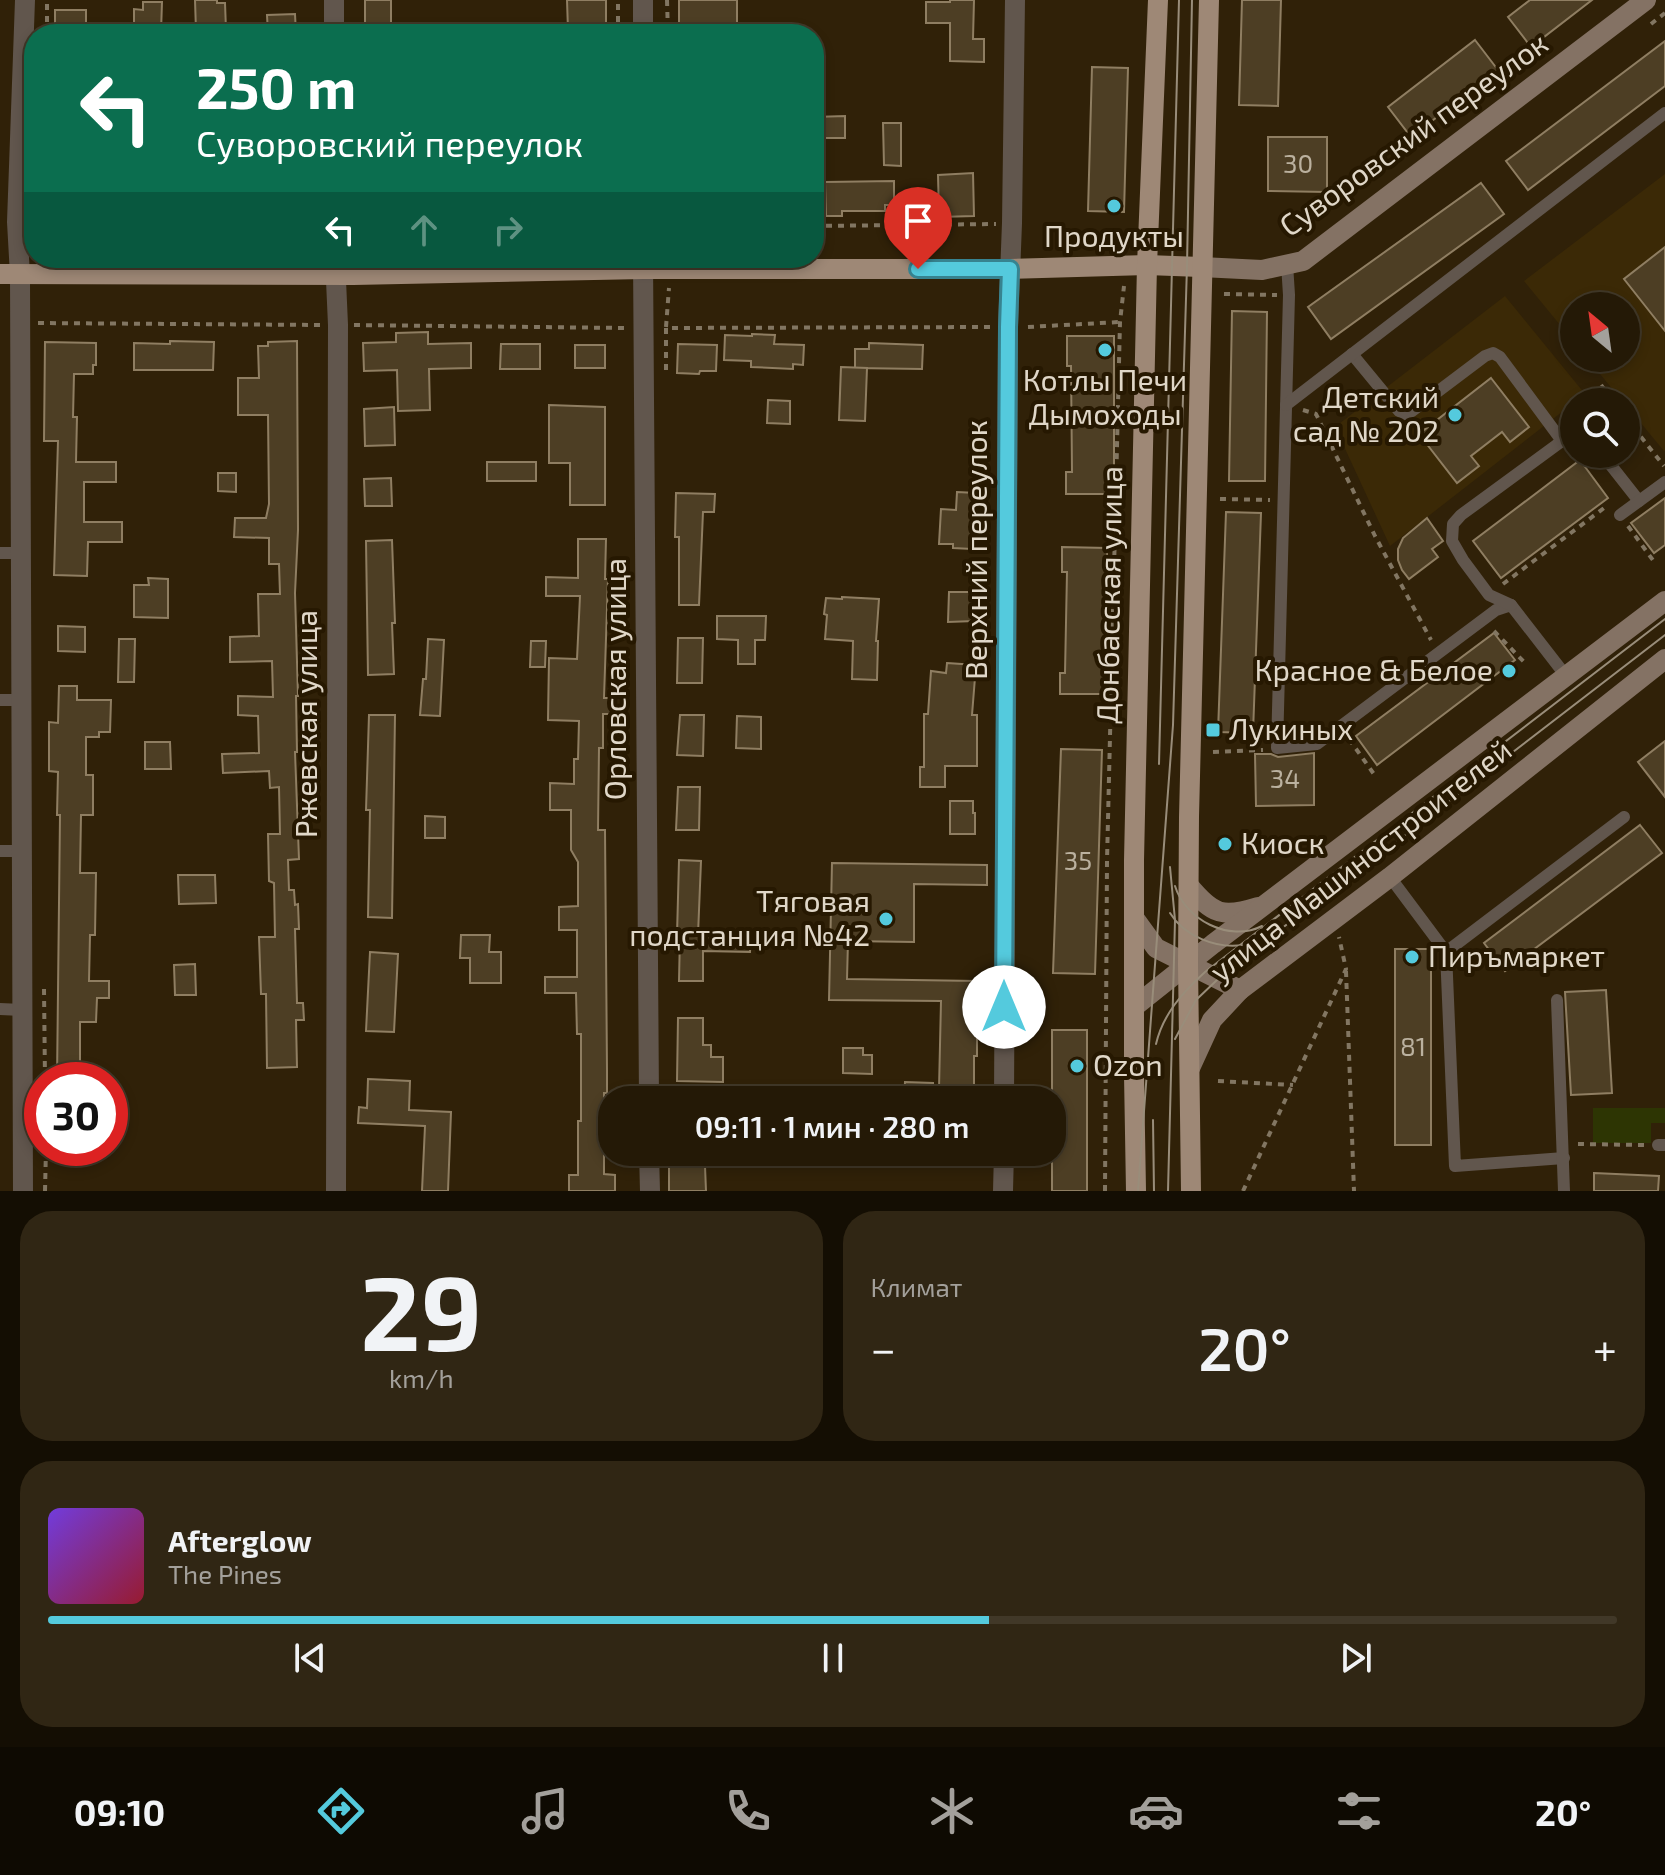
<!DOCTYPE html>
<html lang="ru">
<meta charset="utf-8">
<style>
body{margin:0;font-family:"Exo 2",sans-serif;background:#302614;color:#f1f3f6;height:100vh;display:flex;flex-direction:column;font-size:30px;white-space:nowrap}
*{box-sizing:border-box;margin:0}
p{font-size:26px;color:#a3a09b}
.icon{flex:none;width:44px;height:44px;fill:none;stroke:currentColor;stroke-width:2;stroke-linecap:round;stroke-linejoin:round}
.map{position:relative;height:1191px;overflow:hidden}
.drawer{display:flex;flex-direction:column;gap:20px;padding:20px;background:#140e03;flex:1}
.drawer>*{flex:none}
.top-card{position:absolute;left:24px;top:24px;width:800px;height:244px;border-radius:32px;box-shadow:0 4px 12px #0003,0 0 0 2px #413828;background:#0b6e4f;color:#fff;overflow:hidden}
.needle{width:52px;rotate:331deg}
.tools{position:absolute;left:1560px;top:292px;display:grid;gap:16px}
.tools a{display:grid;place-items:center;width:80px;height:80px;border-radius:50%;background:#241906;box-shadow:0 4px 12px #0003,0 0 0 2px #413828;font-size:40px}
.speed{position:absolute;left:24px;top:1062px;display:flex;gap:16px;font-size:40px;font-weight:700;text-align:center}
.speed>*{display:grid;place-content:center;width:104px;height:104px;border-radius:50%;background:#241906;box-shadow:0 4px 12px #0003,0 0 0 2px #413828;line-height:1}
.speed .limit{border:12px solid #d22;background:#fff;color:#111}
.pin{position:absolute;display:grid;place-items:center;width:68px;height:68px;color:#fff;margin:-82px -34px;border-radius:50% 50% 50% 0;rotate:-45deg;box-shadow:0 0 8px #0007}
.pin .icon{rotate:45deg}
.me{position:absolute;width:88px;margin:-44px;rotate:0deg;stroke-linejoin:round;filter:drop-shadow(0 0 6px #0008)}
.turn{display:flex;align-items:center;gap:28px;height:168px;padding:0 40px;font-size:36px}
.turn .icon{width:104px;height:104px;stroke-width:2.5}
.turn b{display:block;font-size:56px;line-height:68px}
.lanes{display:flex;align-items:center;height:76px;padding:0 40px;background:#0003;justify-content:center;gap:40px;direction:ltr}
.lanes .off{opacity:.35}
.big{font-size:60px;font-weight:600;line-height:1.1}
.drawer .tile{flex:1;display:flex;flex-direction:column;justify-content:center;gap:12px;min-width:0;padding:0 28px;border-radius:32px;background:#302614}
.drawer .dial{align-items:center;gap:0}
.dial b{font-size:104px;line-height:1}
.song{display:flex;align-items:center;gap:24px}
.cover{width:96px;height:96px;border-radius:12px;background:linear-gradient(135deg,hsl(260 70% 55%),hsl(350 70% 35%))}
.played{height:8px;border-radius:4px;background:linear-gradient(90deg,#54cadd 60%,#413828 60%)}
.keys{display:flex;justify-content:space-around;direction:ltr}
.heat{display:flex;justify-content:space-between;align-items:center;font-size:44px;direction:ltr}
.drawer .tiles{flex:1;display:grid;gap:20px;grid-template-columns:1fr 1fr}
.tile:last-child{grid-column:span 2}
.trip{position:absolute;left:598px;top:1086px;width:468px;height:80px;border-radius:32px;background:#241906;box-shadow:0 4px 12px #0003,0 0 0 2px #413828;font-weight:600;line-height:80px;text-align:center}
.tab-bar{display:flex;height:128px;justify-content:space-around;align-items:center;background:#0e0a02;color:#a3a09b}
.tab-bar .icon{width:56px;height:56px}
.tab-bar .on{color:#54cadd}
.tab-bar b{font-size:36px;color:#f1f3f6}
.map>svg:first-child{display:block}
.built{fill:#3b2906}
.green{fill:#2d3503}
.building{fill:#4d3e24;stroke:#8f7e62;stroke-width:2}
.lines{fill:none;stroke-linecap:round;stroke-linejoin:round}
.path{stroke:#827662;stroke-width:4;stroke-dasharray:6 6;stroke-linecap:butt}
.lane{stroke:#61564d;stroke-width:12}
.street{stroke:#61564d;stroke-width:20}
.secondary{stroke:#847264;stroke-width:20}
.primary{stroke:#9e8876;stroke-width:20}
.tram{stroke:#998d7a;stroke-width:2}
.route-casing{stroke:#378390;stroke-width:20}
.route{stroke:#54cadd;stroke-width:14}
.poi-dot{fill:#54cadd;stroke:#261801;stroke-width:3}
.labels{text-anchor:middle;stroke-width:8;stroke-linejoin:round;paint-order:stroke}
.number-label{font-size:26px;fill:#bbb19f}
.street-label{font-size:30px;fill:#e0d7c8;stroke:#261801}
.poi-label{font-size:30px;fill:#e0d7c8;stroke:#261801;text-anchor:start}
</style>
<div class="map">
<svg width="1665" height="1191" viewBox="0 0 1665 1191">
<rect width="100%" height="100%" fill="#302108"/>
<g class="built">
<polygon points="1665,174 1665,450 1664,451 1626,405 1626,402 1623,402 1587,358 1626,358 1626,306 1574,306 1574,342 1524,281"/>
<polygon points="1505,296 1585,394 1390,546 1335,427"/>
</g>
<polygon class="green" points="1593,1108 1665,1108 1665,1123 1651,1123 1651,1143 1593,1143"/>
<g class="building">
<polygon points="195,0 217,0 217,3 225,3 226,30 196,31"/>
<rect x="365" y="0" width="26" height="34"/>
<polygon points="567,0 606,0 606,30 568,30"/>
<polygon points="679,0 737,0 737,30 705,29 705,34 679,34"/>
<polygon points="950,0 974,0 973,39 984,39 984,62 950,61 950,23 926,23 926,2 950,2"/>
<polygon points="1242,0 1281,0 1278,106 1239,105"/>
<polygon points="1530,0 1592,0 1531,47 1508,17"/>
<polygon points="143,2 162,2 161,32 134,32 134,9 143,10"/>
<rect x="55" y="10" width="31" height="24"/>
<polygon points="295,14 296,34 268,34 267,15"/>
<polygon points="1475,40 1498,70 1411,137 1388,107"/>
<polygon points="1665,41 1665,86 1528,190 1506,161"/>
<polygon points="1092,67 1128,68 1124,212 1088,211"/>
<polygon points="845,116 845,138 814,138 814,117"/>
<polygon points="883,123 901,123 901,166 884,165"/>
<polygon points="1268,137 1327,137 1327,192 1268,191"/>
<polygon points="973,173 974,216 939,217 938,175"/>
<polygon points="894,181 894,205 885,205 885,211 842,211 842,216 826,216 825,182"/>
<polygon points="1481,183 1504,214 1331,339 1308,307"/>
<polygon points="1665,247 1665,331 1624,279"/>
<polygon points="1232,311 1267,312 1265,481 1229,481"/>
<polygon points="428,332 428,344 471,343 471,368 429,369 430,410 398,411 397,370 364,371 363,343 396,342 396,333"/>
<polygon points="752,334 775,335 774,344 804,345 803,365 793,364 793,369 751,367 751,361 724,360 725,335 752,336"/>
<polygon points="1067,336 1114,336 1114,494 1066,494 1066,472 1072,472 1071,366 1067,366"/>
<polygon points="170,341 214,342 213,370 134,370 134,343 170,344"/>
<polygon points="297,341 298,530 295,593 298,696 296,696 297,752 295,752 299,859 288,860 289,890 294,890 295,905 298,904 299,929 295,929 297,1003 303,1003 304,1020 296,1020 297,1067 267,1068 266,994 261,994 259,937 275,937 274,883 269,881 268,834 280,834 279,787 270,788 269,771 223,773 222,754 259,753 258,716 238,715 238,696 273,697 272,661 230,662 230,637 259,636 258,594 280,594 279,564 269,564 269,538 234,537 235,518 266,518 269,504 268,415 238,415 238,378 259,378 258,346 268,346 268,342"/>
<polygon points="45,342 96,343 96,365 93,365 93,374 74,374 73,417 77,417 76,462 116,462 116,482 84,482 84,522 122,522 122,542 88,542 87,576 54,575 58,441 44,441"/>
<polygon points="869,343 923,345 922,369 855,368 855,349 869,349"/>
<polygon points="501,344 540,344 540,369 500,369"/>
<polygon points="678,344 717,345 716,371 700,371 699,374 677,373"/>
<rect x="575" y="345" width="30" height="23"/>
<polygon points="841,367 867,368 865,421 839,420"/>
<polygon points="1491,378 1529,427 1510,442 1502,432 1471,456 1479,466 1457,483 1419,434"/>
<polygon points="768,400 790,401 790,424 767,423"/>
<polygon points="549,405 605,407 605,505 570,505 570,463 549,463"/>
<polygon points="394,407 395,445 365,446 364,409"/>
<polygon points="1580,460 1608,498 1501,578 1473,541"/>
<rect x="487" y="462" width="49" height="19"/>
<polygon points="218,473 236,473 236,492 218,491"/>
<polygon points="391,478 392,506 365,506 364,479"/>
<polygon points="957,492 976,493 972,549 953,548 953,544 939,544 941,509 956,510"/>
<polygon points="676,493 715,494 714,512 703,512 699,605 679,605 679,537 675,537"/>
<polygon points="1665,498 1665,545 1654,553 1631,523"/>
<polygon points="1226,512 1261,513 1253,733 1218,732"/>
<polygon points="1427,518 1443,541 1432,549 1438,557 1409,579 1402,570 1398,560 1398,549 1403,538"/>
<polygon points="578,539 606,539 605,579 608,579 604,698 613,698 612,714 603,714 603,748 599,748 598,830 605,830 607,1070 607,1093 604,1093 604,1174 615,1175 615,1191 569,1191 569,1175 578,1175 578,1121 581,1121 581,1034 577,1034 576,993 545,993 545,977 577,977 577,930 559,930 559,907 578,906 578,862 571,850 571,810 550,810 550,783 574,784 574,759 578,759 579,721 548,720 549,658 577,659 580,596 546,596 546,577 578,578"/>
<polygon points="392,540 395,623 392,623 394,674 368,675 366,541"/>
<polygon points="1062,547 1107,548 1105,694 1060,694 1060,673 1065,673 1067,572 1062,572"/>
<polygon points="148,578 168,579 168,618 134,617 134,585 149,585"/>
<polygon points="949,592 974,592 974,621 948,622"/>
<polygon points="842,597 879,599 876,641 878,641 877,680 852,679 853,641 825,639 827,615 824,614 826,598 842,599"/>
<polygon points="717,616 766,616 765,640 755,640 755,664 738,664 738,640 717,639"/>
<polygon points="58,626 85,627 85,652 58,651"/>
<polygon points="1494,633 1515,660 1377,765 1356,736"/>
<polygon points="678,638 703,638 702,683 677,683"/>
<polygon points="119,639 135,639 134,682 118,682"/>
<polygon points="428,639 444,640 440,716 420,715 423,679 426,679"/>
<polygon points="531,641 546,641 545,667 530,667"/>
<polygon points="947,663 976,665 972,715 977,715 977,766 945,766 945,787 920,787 920,767 924,767 924,714 928,714 931,671 946,673"/>
<polygon points="59,686 77,686 77,700 111,700 110,732 99,732 99,737 86,737 86,775 93,775 93,815 81,815 80,873 96,873 95,935 90,935 89,981 109,981 109,998 97,998 96,1022 80,1022 80,1080 57,1080 60,815 57,815 58,772 49,771 49,722 58,723"/>
<polygon points="369,715 395,715 392,918 368,917 370,810 366,810"/>
<polygon points="680,715 704,715 703,756 677,755"/>
<polygon points="737,716 761,717 761,749 736,748"/>
<polygon points="1665,741 1665,797 1638,762"/>
<polygon points="145,742 170,742 171,769 145,769"/>
<polygon points="1061,749 1102,750 1095,974 1053,973"/>
<polygon points="1314,753 1314,805 1256,806 1255,754 1271,754 1278,757"/>
<polygon points="678,787 700,787 699,830 676,830"/>
<polygon points="950,801 973,801 973,813 975,813 975,834 950,834"/>
<polygon points="425,816 445,817 445,838 425,838"/>
<polygon points="1640,825 1662,853 1505,971 1484,943"/>
<polygon points="679,860 701,861 698,935 751,935 750,952 703,951 703,981 679,981 680,935 677,935"/>
<polygon points="832,863 987,865 987,885 914,884 914,942 848,941 847,979 977,981 977,1056 974,1056 974,1089 939,1089 941,1001 829,1000"/>
<polygon points="178,875 215,875 216,903 179,904"/>
<polygon points="461,935 490,935 489,952 501,952 501,983 470,983 470,958 460,958"/>
<rect x="1395" y="949" width="36" height="196"/>
<polygon points="370,952 398,954 394,1032 366,1031"/>
<polygon points="195,964 196,995 175,995 174,965"/>
<polygon points="1606,990 1612,1093 1571,1095 1565,992"/>
<polygon points="678,1018 703,1018 703,1045 711,1045 711,1057 723,1057 723,1082 677,1081"/>
<rect x="1052" y="1030" width="35" height="161"/>
<polygon points="843,1048 863,1048 863,1055 872,1055 872,1074 843,1073"/>
<polygon points="368,1079 410,1081 409,1110 451,1112 448,1191 422,1191 425,1126 358,1123 359,1107 367,1108"/>
<polygon points="905,1082 933,1083 933,1100 904,1100"/>
<polygon points="705,1166 706,1191 669,1191 669,1167"/>
<polygon points="1594,1173 1659,1176 1658,1191 1594,1191"/>
</g>
<g class="lines">
<g class="path">
<polyline points="667,0 668,34"/>
<polyline points="1651,24 1665,13"/>
<polyline points="47,34 47,2"/>
<polyline points="618,34 618,0"/>
<polyline points="814,226 996,224"/>
<polyline points="1224,294 1277,295"/>
<polyline points="38,323 322,325"/>
<polyline points="354,325 626,328"/>
<polyline points="666,327 669,288"/>
<polyline points="1028,327 1120,322"/>
<polyline points="666,370 666,328 991,327"/>
<polyline points="1601,385 1614,402"/>
<polyline points="1303,410 1316,414 1375,536 1431,640"/>
<polyline points="1626,418 1664,466"/>
<polyline points="1220,499 1270,500"/>
<polyline points="1628,526 1655,563"/>
<polyline points="1503,584 1608,505"/>
<polyline points="1494,631 1526,664"/>
<polyline points="1349,739 1376,777"/>
<polyline points="1213,752 1263,750"/>
<polyline points="1346,971 1354,1191"/>
<polyline points="44,989 45,1080"/>
<polyline points="1218,1081 1293,1085"/>
<polyline points="1578,1144 1645,1145"/>
<polyline points="45,1191 46,1148"/>
<polyline points="1105,1191 1107,861 1120,322 1124,286"/>
<polyline points="1243,1191 1346,969 1339,937"/>
</g>
<g class="lane">
<polyline points="1287,264 1289,295 1277,748 1317,744 1496,610 1511,605 1566,676"/>
<polyline points="1352,354 1399,411 1405,414 1412,411 1485,356 1493,353 1500,357 1562,441"/>
<polyline points="1286,405 1665,113"/>
<polyline points="1602,454 1639,501"/>
<polyline points="1620,515 1665,482"/>
<polyline points="0,553 20,553"/>
<polyline points="1511,605 1489,595 1463,560 1452,541 1453,524 1461,515 1562,441 1574,436"/>
<polyline points="0,700 21,700"/>
<polyline points="0,851 21,851"/>
<polyline points="1390,877 1446,952 1455,1166 1564,1158"/>
<polyline points="1446,952 1624,817"/>
<polyline points="1557,1000 1564,1191"/>
<polyline points="0,1009 22,1010"/>
<polyline points="1658,1145 1665,1145"/>
</g>
<g class="street">
<polyline points="643,0 643,34"/>
<polyline points="334,34 334,0"/>
<polyline points="335,258 338,325 336,1191"/>
<polyline points="643,258 649,1100"/>
<polyline points="1004,1100 1008,327 1012,223 1015,0"/>
<polyline points="649,1152 650,1191"/>
<polyline points="23,1191 20,275 17,222 25,0"/>
<polyline points="1003,1191 1004,1152"/>
</g>
<g class="secondary">
<polyline points="1201,267 1262,270 1303,261 1646,0"/>
<path d="M1189,886C1213,915 1223,918 1258,907"/>
<polyline points="1135,919 1156,948 1240,990"/>
<polyline points="1134,1007 1213,944 1665,601"/>
<polyline points="1190,1068 1212,1020 1240,990 1390,877 1665,659"/>
</g>
<g class="primary">
<polyline points="0,274 353,275 643,269 1010,269 1147,265 1201,267"/>
<polyline points="1136,1191 1134,1074 1134,860 1147,265 1158,0"/>
<polyline points="1191,1191 1188,964 1189,817 1209,0"/>
</g>
<g class="tram">
<polyline points="1159,764 1179,0"/>
<path d="M1175,886C1185,919 1229,943 1262,926"/>
<path d="M1170,913C1184,936 1216,949 1243,945"/>
<polyline points="1175,1039 1196,1000 1218,979 1266,940 1348,879 1665,635"/>
<path d="M1156,1044C1163,1014 1183,992 1205,972L1665,619"/>
<polyline points="1153,1120 1154,1191"/>
<polyline points="1138,1191 1173,725 1187,266 1192,0"/>
<polyline points="1168,1191 1175,920 1170,867"/>
</g>
</g>
<g class="lines">
<defs>
<polyline id="route" points="918,269 1010,269 1008,327 1004,1007"/>
</defs>
<use href="#route" class="route-casing"/>
<use href="#route" class="route"/>
</g>
<g class="poi-dot">
<circle cx="1114" cy="206" r="8"/>
<circle cx="1105" cy="350" r="8"/>
<circle cx="1455" cy="415" r="8"/>
<circle cx="1509" cy="671" r="8"/>
<rect x="1205" y="722" width="16" height="16" rx="4"/>
<circle cx="1225" cy="844" r="8"/>
<circle cx="886" cy="919" r="8"/>
<circle cx="1412" cy="957" r="8"/>
<circle cx="1077" cy="1066" r="8"/>
</g>
<g class="labels">
<g class="number-label">
<text x="1298" y="173">30</text>
<text x="1285" y="788">34</text>
<text x="1078" y="870">35</text>
<text x="1413" y="1056">81</text>
</g>
<g class="street-label">
<text transform="translate(1414 135) rotate(-36)" y="10">Суворовский переулок</text>
<text transform="translate(977 550) rotate(-90)" y="10">Верхний переулок</text>
<text transform="translate(1110 595) rotate(-89)" y="10">Донбасская улица</text>
<text transform="translate(616 679) rotate(-90)" y="10">Орловская улица</text>
<text transform="translate(307 724) rotate(-90)" y="10">Ржевская улица</text>
<text transform="translate(1361 861) rotate(-38)" y="10">улица Машиностроителей</text>
</g>
<g class="poi-label">
<text x="1114" y="247" text-anchor="middle">Продукты</text>
<text x="1105" y="391" text-anchor="middle">Котлы Печи<tspan x="1105" dy="34">Дымоходы</tspan></text>
<text x="1439" y="408" text-anchor="end">Детский<tspan x="1439" dy="34">сад № 202</tspan></text>
<text x="1493" y="681" text-anchor="end">Красное &amp; Белое</text>
<text x="1229" y="740">Лукиных</text>
<text x="1241" y="854">Киоск</text>
<text x="870" y="912" text-anchor="end">Тяговая<tspan x="870" dy="34">подстанция №42</tspan></text>
<text x="1428" y="967">Пиръмаркет</text>
<text x="1093" y="1076">Ozon</text>
</g>
</g>
</svg>
<div class="tools">
<a><svg class="needle" viewBox="-14 -14 28 28"><path d="M0-13l5 13h-10z" fill="#e53935"/><path d="M0 13l5-13h-10z" fill="#a3a09b"/></svg></a>
<a><svg class="icon" aria-label="search" viewBox="0 0 24 24"><circle cx="10" cy="10" r="6"/><path d="M15 15l6 6"/></svg></a>
</div>
<div class="speed"><div class="limit">30</div></div>
<div class="pin" style="left:918px;top:269px;background:#d93025"><svg class="icon" aria-label="arrive" viewBox="0 0 24 24"><path d="M6 21V4h12l-3 4 3 4H6"/></svg></div>
<svg class="me" style="left:1004px;top:1007px" viewBox="-20 -20 40 40"><circle r="19" fill="#fff"/><path d="M0-13L10 11 0 6-10 11z" fill="#54cadd"/></svg>
<div class="trip">09:11 · 1 мин · 280 m</div>
<div class="top-card">
<div class="turn"><svg class="icon" aria-label="left" viewBox="0 0 24 24"><path d="M17 20v-9H6M10 6l-5 5 5 5"/></svg><div><b>250 m</b>Суворовский переулок</div></div>
<div class="lanes"><svg class="icon" aria-label="left" viewBox="0 0 24 24"><path d="M17 20v-9H6M10 6l-5 5 5 5"/></svg><svg class="icon off" aria-label="ahead" viewBox="0 0 24 24"><path d="M12 20V5M6 11l6-6 6 6"/></svg><svg class="icon off" aria-label="right" viewBox="0 0 24 24"><path d="M7 20v-9h11M14 6l5 5-5 5"/></svg></div>
</div>
</div>
<section class="drawer">
<div class="tiles">
<div class="tile dial"><b>29</b><p>km/h</p></div>
<div class="tile"><p>Климат</p>
<div class="heat"><a>−</a><b class="big">20°</b><a>+</a></div>
</div>
<div class="tile">
<div class="song"><i class="cover"></i><div><b>Afterglow</b><p>The Pines</p></div></div>
<div class="played"></div>
<div class="keys"><svg class="icon" aria-label="previous" viewBox="0 0 24 24"><path d="M18 5L8 12l10 7zM5 5v14"/></svg><svg class="icon" aria-label="pause" viewBox="0 0 24 24"><path d="M8 5v14M16 5v14"/></svg><svg class="icon" aria-label="next" viewBox="0 0 24 24"><path d="M6 5l10 7-10 7zM19 5v14"/></svg></div>
</div>
</div>
</section>
<nav class="tab-bar">
<b>09:10</b>
<svg class="icon on" aria-label="directions" viewBox="0 0 24 24"><path d="M12 3l9 9-9 9-9-9zM9 14v-3h6M13 9l2 2-2 2"/></svg>
<svg class="icon" aria-label="music" viewBox="0 0 24 24"><path d="M9 18V5l10-2v13"/><circle cx="6" cy="18" r="3"/><circle cx="16" cy="16" r="3"/></svg>
<svg class="icon" aria-label="phone" viewBox="0 0 24 24"><path d="M5 4h4l2 5-3 2q2 4 5 5l2-3 5 2v4C11 20 4 13 5 4z"/></svg>
<svg class="icon" aria-label="climate" viewBox="0 0 24 24"><path d="M12 3v18M4 7l16 10M4 17L20 7"/></svg>
<svg class="icon" aria-label="car" viewBox="0 0 24 24"><path d="M5 17H2v-5l4-1 3-4h7l3 4 3 1v5h-3M9 17h6M6 11h13"/><circle cx="7" cy="17" r="2"/><circle cx="17" cy="17" r="2"/></svg>
<svg class="icon" aria-label="filters" viewBox="0 0 24 24"><path d="M4 7h16M4 17h16"/><circle cx="9" cy="7" r="2"/><circle cx="15" cy="17" r="2"/></svg>
<b>20°</b>
</nav>
